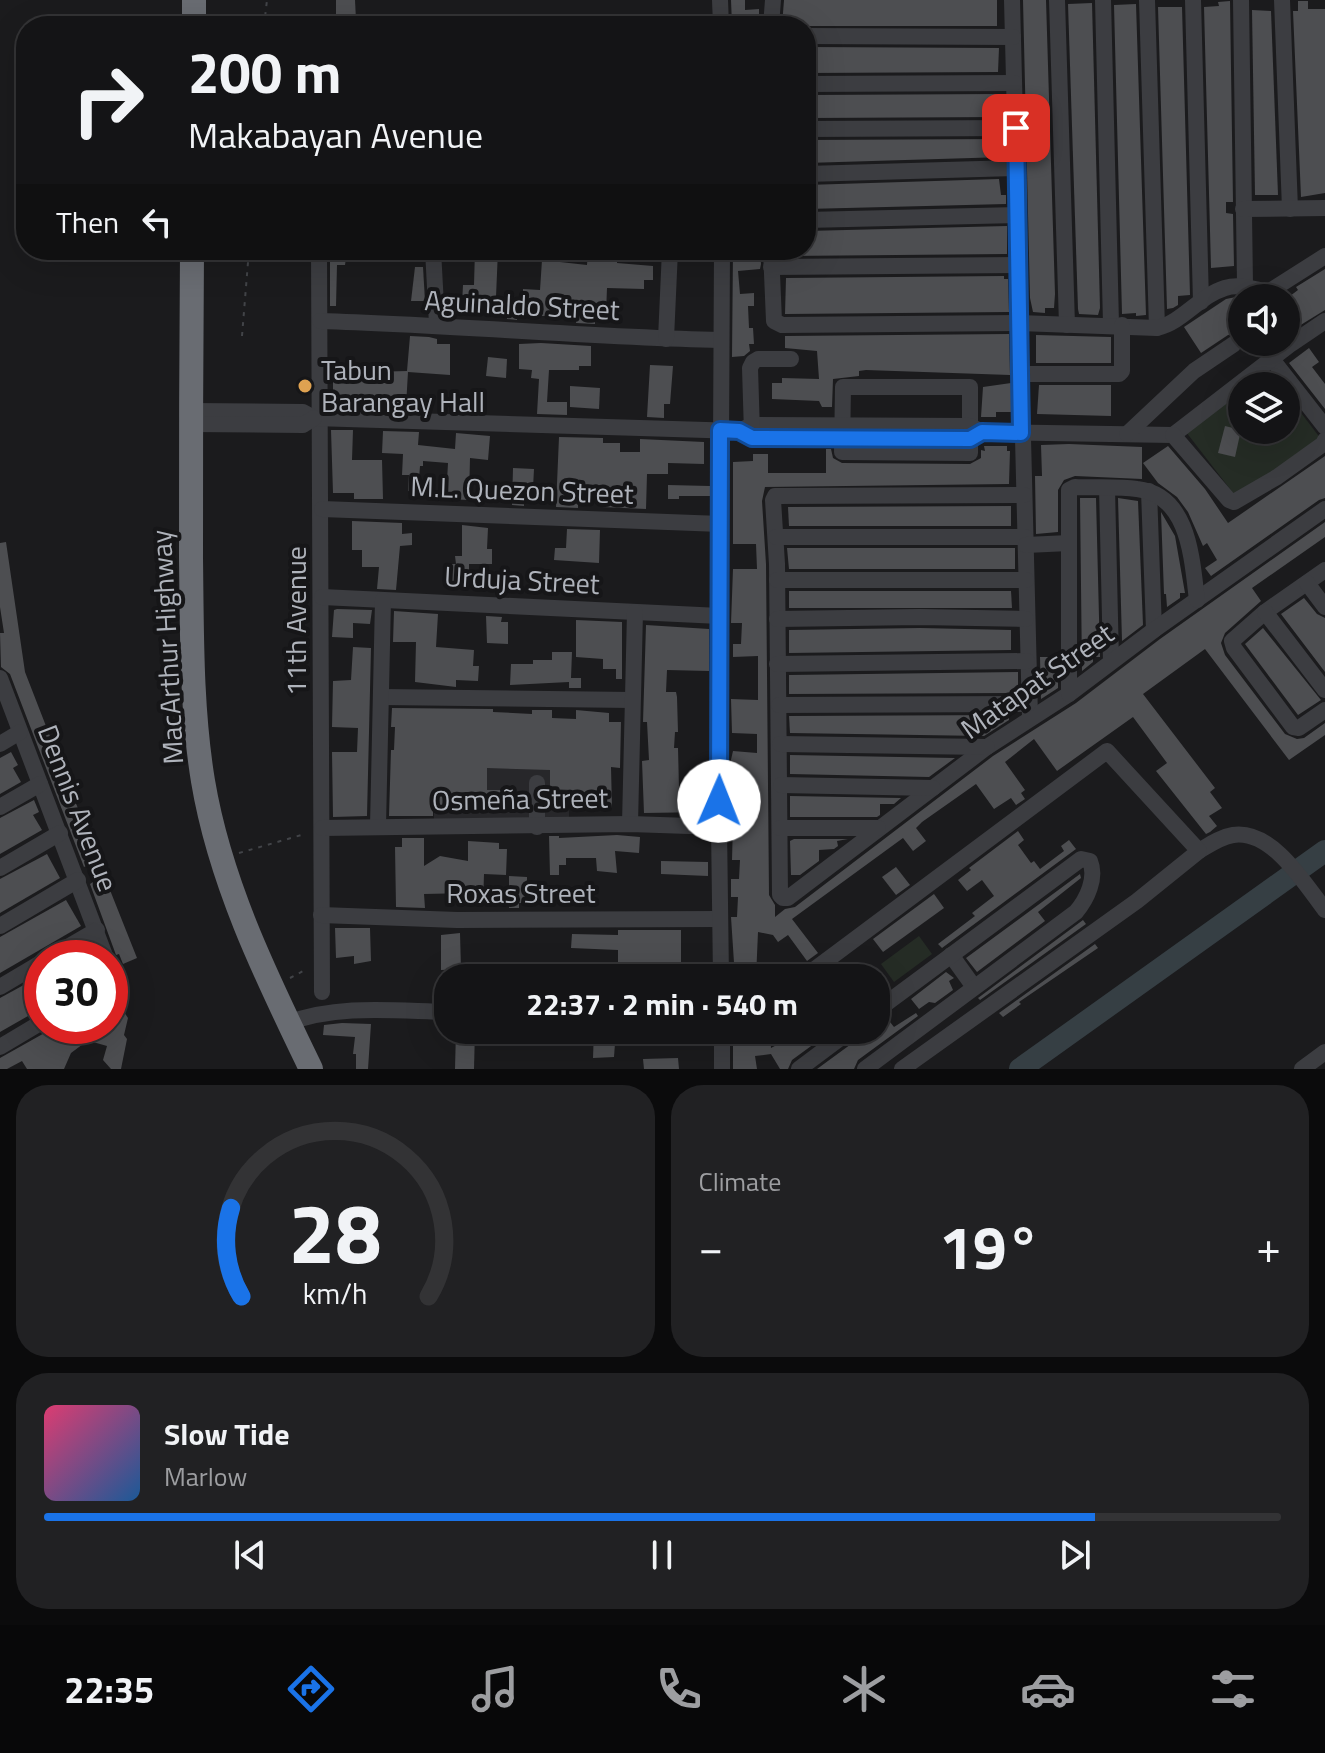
<!DOCTYPE html>
<meta charset="utf-8">
<style>
body{margin:0;font-family:"Titillium Web",sans-serif;background:#212123;color:#f1f3f6;height:100vh;display:flex;flex-direction:column;font-size:30px;white-space:nowrap}
*{box-sizing:border-box;margin:0}
p{font-size:26px;color:#9d9ea1}
.icon{flex:none;width:44px;height:44px;fill:none;stroke:currentColor;stroke-width:2;stroke-linecap:round;stroke-linejoin:round}
.map{position:relative;height:1069px;overflow:hidden}
.panel{display:flex;flex-direction:column;gap:16px;padding:16px;background:#0b0b0c;flex:1}
.panel>*{flex:none}
.top-card{position:absolute;left:16px;top:16px;width:800px;height:244px;border-radius:32px;box-shadow:0 8px 32px #0002,0 0 0 2px #333335;background:#141416;color:#f1f3f6;overflow:hidden}
.controls{position:absolute;left:1228px;top:284px;display:grid;gap:16px}
.controls a{display:grid;place-items:center;width:72px;height:72px;border-radius:50%;background:#141416;box-shadow:0 8px 32px #0002,0 0 0 2px #333335;font-size:40px}
.speed{position:absolute;left:24px;top:940px;display:flex;gap:16px;font-size:40px;font-weight:700;text-align:center}
.speed>*{display:grid;place-content:center;width:104px;height:104px;border-radius:50%;background:#141416;box-shadow:0 8px 32px #0002,0 0 0 2px #333335;line-height:1}
.speed .limit{border:12px solid #d22;background:#fff;color:#111}
.pin{position:absolute;display:grid;place-items:center;width:68px;height:68px;color:#fff;margin:-34px;border-radius:16px;box-shadow:0 4px 12px #0006}
.me{position:absolute;width:88px;margin:-44px;rotate:1deg;stroke-linejoin:round;filter:drop-shadow(0 0 6px #0008)}
.turn{display:flex;align-items:center;gap:28px;height:168px;padding:0 40px;font-size:36px}
.turn .icon{width:104px;height:104px;stroke-width:2.5}
.turn b{display:block;font-size:56px;line-height:68px}
.then{display:flex;align-items:center;height:76px;padding:0 40px;background:#0003;gap:16px;font-size:30px}
.big{font-size:60px;font-weight:700;line-height:1.1}
.panel .widget{flex:1;display:flex;flex-direction:column;justify-content:center;gap:12px;min-width:0;padding:0 28px;border-radius:32px;background:#212123}
.panel .dial{align-items:center;gap:0}
.dial svg{height:208px;overflow:visible;fill:none;stroke:#333335;stroke-width:7;stroke-linecap:round;text-anchor:middle}
.dial text{fill:#f1f3f6;stroke:none}
.song{display:flex;align-items:center;gap:24px}
.cover{width:96px;height:96px;border-radius:12px;background:linear-gradient(135deg,hsl(340 70% 55%),hsl(210 70% 35%))}
.played{height:8px;border-radius:4px;background:linear-gradient(90deg,#1a73e8 85%,#333335 85%)}
.keys{display:flex;justify-content:space-around;direction:ltr}
.heat{display:flex;justify-content:space-between;align-items:center;font-size:44px;direction:ltr}
.panel .tiles{flex:1;display:grid;gap:16px;grid-template-columns:1fr 1fr}
.widget:last-child{grid-column:span 2}
.trip{position:absolute;left:434px;top:964px;width:456px;height:80px;border-radius:32px;background:#141416;box-shadow:0 8px 32px #0002,0 0 0 2px #333335;font-weight:700;line-height:80px;text-align:center}
.tabs{display:flex;height:128px;justify-content:space-around;align-items:center;background:#080809;color:#9d9ea1}
.tabs .icon{width:56px;height:56px}
.tabs .on{color:#1a73e8}
.tabs b{font-size:36px;color:#f1f3f6}
.map>svg:first-child{display:block}
.built{fill:#27272a}
.green{fill:#252c25}
.lines{fill:none;stroke-linecap:round;stroke-linejoin:round}
.river{stroke:#363f44;stroke-width:22}
.building{fill:#4d4e51}
.path{stroke:#424448;stroke-width:2;stroke-dasharray:4 6;stroke-linecap:butt}
.minor{stroke:#3c3d41;stroke-width:16}
.highway{stroke:#696c72;stroke-width:24}
.route-casing{stroke:#114b97;stroke-width:20}
.route{stroke:#1a73e8;stroke-width:14}
.poi-dot{fill:#dfa251;stroke:#161618;stroke-width:3}
.labels{text-anchor:middle;stroke-width:8;stroke-linejoin:round;paint-order:stroke}
.street-label{font-size:28px;fill:#afb3bb;stroke:#161618}
.poi-label{font-size:28px;fill:#afb3bb;stroke:#161618;text-anchor:start}
</style>
<div class="map">
<svg width="1325" height="1069" viewBox="0 0 1325 1069">
<rect width="100%" height="100%" fill="#1b1b1d"/>
<polygon class="built" points="569,749 569,817 434,820 434,751"/>
<g class="green">
<polygon points="1242,389 1242,430 1286,430 1286,399 1289,397 1321,439 1237,498 1186,432"/>
<polygon points="919,936 932,954 894,982 881,964"/>
</g>
<g class="lines">
<polyline class="river" points="1020,1069 1325,851"/>
</g>
<g class="building">
<polygon points="336,0 355,0 356,20 336,21"/>
<polygon points="731,0 745,0 745,10 759,9 759,23 732,25"/>
<polygon points="784,0 997,0 997,26 782,26"/>
<polygon points="1023,0 1046,0 1055,294 1054,308 1045,308 1045,313 1033,312 1030,298"/>
<polygon points="1230,1 1233,202 1226,202 1226,213 1233,214 1234,266 1211,268 1204,7 1219,6 1218,2"/>
<polygon points="1298,1 1308,1 1308,9 1325,9 1325,193 1301,197 1293,11 1298,11"/>
<polygon points="1092,3 1100,308 1098,315 1079,314 1078,309 1068,4"/>
<polygon points="1136,4 1146,315 1136,316 1136,313 1122,314 1114,5"/>
<polygon points="1158,7 1182,7 1190,295 1178,296 1178,305 1173,308 1167,309"/>
<polygon points="1252,10 1271,11 1278,195 1255,195"/>
<polygon points="806,47 999,48 998,72 806,73"/>
<polygon points="1000,94 1002,117 809,118 809,95"/>
<polygon points="1004,139 1005,157 806,163 806,140"/>
<polygon points="999,179 1001,195 1006,195 1006,204 806,209 806,185"/>
<polygon points="1007,226 1007,254 786,256 785,250 806,250 806,231"/>
<polygon points="330,250 378,250 378,260 346,258 345,265 337,265 336,306 330,306"/>
<polygon points="475,250 498,250 496,297 473,298 473,304 462,304 463,285 474,285"/>
<polygon points="733,250 760,250 761,264 760,269 738,271 740,294 754,293 754,306 748,306 749,328 753,328 754,344 749,344 750,351 744,356 732,357"/>
<polygon points="588,252 617,252 617,263 653,266 653,280 644,280 644,289 607,288 606,314 595,313 595,324 576,323 577,316 540,316 540,308 523,308 523,289 540,290 542,260 587,265"/>
<polygon points="415,267 423,267 425,301 411,301"/>
<polygon points="1325,269 1325,310 1286,334 1286,299 1298,290 1296,287"/>
<polygon points="1004,276 1004,279 1008,279 1009,312 785,314 786,278"/>
<polygon points="1236,297 1242,307 1242,327 1236,334 1228,335 1201,353 1184,327 1226,299"/>
<polygon points="495,300 518,301 517,320 507,319 507,313 496,313"/>
<polygon points="1009,334 1010,375 866,370 859,371 859,376 833,379 832,407 822,407 819,401 772,399 772,383 782,383 782,378 819,379 817,351 785,348 785,336"/>
<polygon points="1036,335 1111,337 1111,363 1036,363"/>
<polygon points="410,336 429,337 437,339 437,344 450,344 450,375 408,372 406,406 383,405 383,409 333,408 333,373 407,371"/>
<polygon points="541,343 591,346 591,366 579,366 579,370 549,370 547,402 567,402 567,415 537,414 539,379 531,378 532,370 519,369 519,344"/>
<polygon points="1309,348 1319,362 1312,367 1325,384 1325,409 1289,363"/>
<polygon points="488,357 507,359 506,378 486,376"/>
<polygon points="650,365 673,366 670,404 664,404 664,418 647,417"/>
<polygon points="1011,383 1011,412 996,412 996,417 981,417 983,387"/>
<polygon points="1039,385 1111,385 1111,416 1037,414"/>
<polygon points="570,386 600,388 599,409 570,407"/>
<polygon points="1225,426 1241,430 1235,457 1218,453"/>
<polygon points="331,430 353,430 352,460 382,460 383,499 354,499 354,493 333,493"/>
<polygon points="383,431 419,432 418,445 455,449 456,433 490,436 488,460 470,458 469,500 446,499 448,463 423,461 423,466 420,466 418,492 408,491 409,475 402,475 403,454 382,453"/>
<polygon points="559,437 603,438 603,443 620,443 620,452 640,452 640,439 704,442 704,464 668,463 668,474 647,474 646,509 602,507 603,493 578,492 578,508 556,507"/>
<polygon points="1069,444 1142,447 1142,479 1075,476 1064,480 1058,490 1058,532 1036,534 1035,476 1042,476 1041,445"/>
<polygon points="984,446 1007,446 1007,451 1010,451 1009,484 765,487 762,501 766,564 769,895 775,905 775,917 785,909 795,907 993,756 1076,703 1160,639 1325,522 1325,537 1252,588 1261,601 1225,633 1221,643 1225,655 1285,734 1297,739 1304,738 1325,723 1325,735 1289,760 1205,649 1143,694 1215,788 1210,792 1222,808 1209,816 1217,826 1210,832 1206,834 1156,771 1167,763 1133,717 1057,771 1034,739 1005,762 1025,790 1021,793 1025,799 1016,805 1011,798 994,809 976,784 922,822 916,828 926,841 913,851 903,838 792,919 818,953 807,961 788,935 778,942 773,935 758,932 756,978 735,978 731,917 737,917 738,897 731,897 731,879 739,879 740,860 732,860 733,822 730,822 730,809 734,809 735,789 730,789 730,764 733,751 757,753 757,734 732,733 731,699 758,700 758,656 733,657 733,644 741,644 742,623 731,623 733,569 757,569 756,544 733,544 733,462 753,461 753,454 768,454 768,473 826,473 826,449 831,449 833,458 842,463 970,464 981,458 981,450 985,451"/>
<polygon points="1168,446 1205,489 1228,523 1325,456 1325,498 1319,500 1211,576 1205,568 1217,560 1207,543 1203,546 1188,512 1177,497 1158,483 1143,463"/>
<polygon points="513,468 534,469 533,488 524,488 524,506 512,505"/>
<polygon points="668,485 710,486 710,496 679,496 679,499 668,499"/>
<polygon points="1080,498 1096,498 1100,657 1093,657 1093,662 1082,671"/>
<polygon points="1118,498 1138,501 1143,625 1122,641"/>
<polygon points="1011,506 1011,526 789,526 788,507"/>
<polygon points="1161,512 1175,536 1185,593 1180,593 1180,598 1167,607 1166,594 1164,594"/>
<polygon points="352,521 402,523 402,534 412,533 412,545 400,546 396,590 377,589 379,567 362,567 362,550 352,550"/>
<polygon points="462,525 488,528 487,549 492,549 492,564 469,564 469,585 450,584 450,564 456,564 455,556 462,556"/>
<polygon points="567,529 600,530 599,563 554,560 555,548 566,548"/>
<polygon points="6,542 25,672 98,860 84,867 10,674 1,667 0,633 4,633 0,607 0,543"/>
<polygon points="787,548 1015,548 1015,569 789,569"/>
<polygon points="789,591 1011,591 1012,608 789,608"/>
<polygon points="1304,598 1317,614 1325,618 1325,672 1281,614"/>
<polygon points="337,609 372,610 370,624 353,623 353,638 332,637 334,610"/>
<polygon points="394,611 438,614 436,647 474,650 473,666 479,666 478,681 456,680 456,687 415,682 416,642 393,642"/>
<polygon points="486,616 502,617 501,622 508,622 508,644 487,643"/>
<polygon points="576,620 622,622 622,679 616,679 616,669 603,669 603,659 576,657"/>
<polygon points="646,625 709,629 709,671 667,670 666,692 676,692 677,697 678,732 675,732 674,748 678,748 679,788 692,788 692,784 704,784 708,812 644,813 642,761 649,760 647,722 643,722"/>
<polygon points="920,628 1011,630 1011,650 789,653 789,630"/>
<polygon points="1263,628 1321,700 1298,715 1245,644"/>
<polygon points="353,647 371,648 367,816 333,817 332,752 357,752 358,728 332,727 333,681 351,680"/>
<polygon points="552,652 572,652 571,678 581,678 581,688 569,688 569,682 510,685 511,664 533,664 533,660 552,660"/>
<polygon points="1040,657 1058,657 1058,688 1041,699"/>
<polygon points="1018,672 1018,691 1011,693 789,694 789,675"/>
<polygon points="392,708 493,709 493,712 532,714 532,710 552,710 552,718 576,719 576,710 609,713 609,722 621,722 620,768 611,767 612,808 572,808 572,790 550,789 550,770 487,768 487,790 508,790 509,811 433,812 433,816 389,816 391,750 394,750 395,727 391,727"/>
<polygon points="1009,715 1009,720 984,736 790,733 789,716"/>
<polygon points="11,752 18,765 13,768 21,782 0,794 0,758"/>
<polygon points="790,755 955,758 929,777 790,774"/>
<polygon points="790,796 901,798 894,804 880,804 880,815 877,817 790,817"/>
<polygon points="34,800 39,812 33,815 42,830 0,854 0,818"/>
<polygon points="1018,831 1024,840 1018,845 1031,863 1034,861 1040,869 1064,851 1061,846 1069,840 1076,849 942,948 938,944 975,916 972,913 994,896 982,880 967,891 958,880 971,870 969,868"/>
<polygon points="617,835 640,837 639,853 615,851 617,873 597,871 596,858 566,858 566,865 559,865 559,875 550,875 549,836 559,836 559,838"/>
<polygon points="402,838 424,838 424,866 440,856 468,861 468,841 499,843 499,849 507,849 506,875 484,874 483,906 469,906 469,893 424,894 425,908 396,907 395,847 402,847"/>
<polygon points="794,839 848,839 837,841 838,846 834,849 819,850 819,861 800,875 791,875 790,841"/>
<polygon points="47,854 60,878 0,913 0,879"/>
<polygon points="661,861 708,862 708,876 661,874"/>
<polygon points="896,867 910,885 896,895 882,877"/>
<polygon points="1080,874 1081,878 1038,912 1045,921 977,972 966,958"/>
<polygon points="104,875 137,958 123,964 119,954 116,955 90,884"/>
<polygon points="509,876 527,877 527,893 530,894 530,903 519,903 519,908 509,908"/>
<polygon points="934,894 944,908 883,952 873,939"/>
<polygon points="66,900 81,926 0,973 0,937"/>
<polygon points="1083,920 1086,924 980,1000 978,998"/>
<polygon points="335,928 370,928 371,961 354,964 354,956 336,958"/>
<polygon points="618,930 681,930 681,965 618,966 618,950 571,948 572,934 618,935"/>
<polygon points="460,933 461,969 441,970 441,935"/>
<polygon points="1095,944 1098,948 1019,1002 1021,1004 1003,1017 999,1013"/>
<polygon points="946,972 954,978 949,981 953,990 935,1003 929,1002 919,1009 911,999"/>
<polygon points="42,975 42,1008 0,1032 0,998"/>
<polygon points="110,991 128,1018 124,1035 127,1039 121,1069 111,1069 103,1060 107,1046 93,1042 83,1044 71,1053 64,1069 27,1069 22,1061 7,1069 0,1069 0,1058 48,1031 52,1026 110,1026"/>
<polygon points="916,1013 918,1016 858,1060 854,1069 817,1069 858,1039 862,1030 876,1030 876,1022 886,1017 894,1027"/>
<polygon points="342,1023 371,1024 368,1069 356,1069 356,1054 353,1054 355,1037 323,1035 324,1025"/>
<polygon points="456,1030 475,1030 474,1069 455,1069"/>
<polygon points="594,1030 616,1030 614,1057 593,1058"/>
<polygon points="682,1030 711,1030 711,1042 681,1042"/>
<polygon points="744,1030 770,1030 771,1048 805,1030 833,1030 792,1060 788,1069 780,1069 771,1054 755,1056 757,1069 733,1069 733,1043 744,1042"/>
<polygon points="678,1058 679,1069 644,1069 643,1059"/>
</g>
<g class="lines">
<g class="path">
<polyline points="264,26 267,0"/>
<polyline points="242,336 249,250"/>
<polyline points="239,853 305,834"/>
<polyline points="290,978 305,970"/>
</g>
<g class="minor">
<polyline points="720,0 721,26"/>
<polyline points="1012,0 1030,717"/>
<polyline points="1057,0 1067,325"/>
<polyline points="1103,0 1111,324"/>
<polyline points="1147,0 1157,328"/>
<polyline points="1193,0 1201,302"/>
<polyline points="1241,0 1245,285"/>
<polyline points="1282,0 1290,209"/>
<polyline points="771,26 773,0"/>
<polyline points="806,36 1013,37"/>
<polyline points="806,84 1014,83"/>
<polyline points="806,129 1016,128"/>
<polyline points="806,174 1015,168"/>
<polyline points="1243,209 1325,208"/>
<polyline points="806,220 1018,215"/>
<polyline points="319,250 322,992"/>
<polyline points="433,250 437,324"/>
<path d="M771,250L774,321L782,325L1019,323L1157,328C1183,322 1199,296 1225,288C1242,283 1254,291 1270,291L1325,256"/>
<polyline points="771,267 1019,265"/>
<path d="M320,321C454,325 587,337 720,340"/>
<polyline points="666,339 670,250"/>
<polyline points="1271,358 1325,427"/>
<polyline points="1021,374 1119,374 1122,371 1122,325"/>
<polygon points="843,387 970,387 970,453 842,452"/>
<polyline points="191,411 303,412 314,418 739,431 752,425 970,426 982,432 1173,435 1291,344 1325,321"/>
<polyline points="190,424 303,425 314,418"/>
<polyline points="739,431 752,438 970,439 977,435"/>
<polyline points="752,433 750,368 753,362 758,359 791,359"/>
<polyline points="1127,434 1194,371 1234,344"/>
<polyline points="1173,435 1229,500 1234,502 1277,477 1323,444 1325,440"/>
<polyline points="1107,488 1111,661"/>
<polyline points="1149,491 1154,630"/>
<polyline points="1024,495 775,496 773,500 777,564 780,895 783,898 788,898 987,747 1069,694 1154,630 1325,509"/>
<polyline points="322,509 721,524"/>
<polyline points="776,537 1025,537"/>
<polyline points="1026,545 1069,543"/>
<polyline points="1325,570 1265,612 1232,641 1234,648 1293,727 1299,728 1325,710"/>
<polyline points="777,580 1026,580"/>
<polyline points="1307,583 1325,607"/>
<polyline points="322,597 720,616"/>
<polyline points="1265,612 1325,690"/>
<polyline points="777,619 920,617 1026,619"/>
<polyline points="777,664 1027,661"/>
<polyline points="0,678 106,958"/>
<path d="M1069,694V490L1075,487C1095,488 1117,486 1137,489C1190,495 1192,561 1197,600"/>
<polyline points="381,697 632,700"/>
<polyline points="779,705 1028,704"/>
<polyline points="0,744 20,732"/>
<polyline points="780,744 987,747"/>
<polyline points="537,783 537,827"/>
<polyline points="781,785 933,788"/>
<polyline points="0,807 40,784"/>
<polyline points="630,824 635,612"/>
<polyline points="378,826 383,600"/>
<polyline points="322,828 630,824 719,827"/>
<polyline points="780,828 878,828"/>
<path d="M1199,851C1209,845 1220,837 1233,835C1272,829 1305,884 1325,910"/>
<polyline points="0,868 60,833"/>
<polyline points="321,915 457,920 720,919"/>
<polyline points="0,926 78,880"/>
<polyline points="951,955 974,987"/>
<polyline points="49,958 97,930"/>
<polyline points="110,969 110,980"/>
<polyline points="721,978 719,827 722,250"/>
<polyline points="803,978 1107,751 1199,851 1137,901 902,1069"/>
<polyline points="0,987 42,962"/>
<path d="M288,1023C339,1004 395,1011 448,1012"/>
<polyline points="722,1030 722,1069"/>
<polyline points="0,1047 42,1022"/>
<polyline points="799,1069 851,1030"/>
<path d="M865,1069L1076,912C1087,899 1097,878 1090,861L1081,859L876,1011"/>
<polyline points="1302,1069 1325,1052"/>
</g>
<g class="highway">
<polyline points="194,26 194,0"/>
<path d="M192,250C191,353 191,455 191,558C192,632 191,708 203,781C220,883 267,978 311,1069"/>
</g>
</g>
<g class="lines">
<defs>
<polyline id="route" points="719,801 720,430 739,431 752,438 970,439 982,432 1021,433 1016,128"/>
</defs>
<use href="#route" class="route-casing"/>
<use href="#route" class="route"/>
</g>
<circle class="poi-dot" cx="305" cy="386" r="8"/>
<g class="labels">
<g class="street-label">
<text transform="translate(522 305) rotate(3)" y="10">Aguinaldo Street</text>
<text transform="translate(522 490) rotate(2)" y="10">M.L. Quezon Street</text>
<text transform="translate(522 580) rotate(3)" y="10">Urduja Street</text>
<text transform="translate(296 621) rotate(-90)" y="10">11th Avenue</text>
<text transform="translate(167 647) rotate(-93)" y="10">MacArthur Highway</text>
<text transform="translate(1037 681) rotate(-35)" y="10">Matapat Street</text>
<text transform="translate(520 799) rotate(-1)" y="10">Osmeña Street</text>
<text transform="translate(78 808) rotate(69)" y="10">Dennis Avenue</text>
<text x="521" y="903">Roxas Street</text>
</g>
<g class="poi-label">
<text x="321" y="380">Tabun<tspan x="321" dy="32">Barangay Hall</tspan></text>
</g>
</g>
</svg>
<div class="controls">
<a><svg class="icon" aria-label="sound" viewBox="0 0 24 24"><path d="M4 9h4l5-4v14l-5-4H4zM17 9q2 3 0 6"/></svg></a>
<a><svg class="icon" aria-label="layers" viewBox="0 0 24 24"><path d="M12 4l9 5-9 5-9-5zM3 14l9 5 9-5"/></svg></a>
</div>
<div class="speed"><div class="limit">30</div></div>
<div class="pin" style="left:1016px;top:128px;background:#d93025"><svg class="icon" aria-label="arrive" viewBox="0 0 24 24"><path d="M6 21V4h12l-3 4 3 4H6"/></svg></div>
<svg class="me" style="left:719px;top:801px" viewBox="-20 -20 40 40"><circle r="19" fill="#fff"/><path d="M0-13L10 11 0 6-10 11z" fill="#1a73e8"/></svg>
<div class="trip">22:37 · 2 min · 540 m</div>
<div class="top-card">
<div class="turn"><svg class="icon" aria-label="right" viewBox="0 0 24 24"><path d="M7 20v-9h11M14 6l5 5-5 5"/></svg><div><b>200 m</b>Makabayan Avenue</div></div>
<div class="then">Then<svg class="icon" aria-label="left" viewBox="0 0 24 24"><path d="M17 20v-9H6M10 6l-5 5 5 5"/></svg></div>
</div>
</div>
<section class="panel">
<div class="tiles">
<div class="widget dial"><svg viewBox="0 0 100 80">
<path d="M14 69A42 42 0 1 1 86 69"/>
<path d="M14 69A42 42 0 0 1 10 35" stroke="#1a73e8"/>
<text x="50" y="56" font-size="32" font-weight="700">28</text>
<text x="50" y="72" font-size="11">km/h</text>
</svg></div>
<div class="widget"><p>Climate</p>
<div class="heat"><a>−</a><b class="big">19°</b><a>+</a></div>
</div>
<div class="widget">
<div class="song"><i class="cover"></i><div><b>Slow Tide</b><p>Marlow</p></div></div>
<div class="played"></div>
<div class="keys"><svg class="icon" aria-label="previous" viewBox="0 0 24 24"><path d="M18 5L8 12l10 7zM5 5v14"/></svg><svg class="icon" aria-label="pause" viewBox="0 0 24 24"><path d="M8 5v14M16 5v14"/></svg><svg class="icon" aria-label="next" viewBox="0 0 24 24"><path d="M6 5l10 7-10 7zM19 5v14"/></svg></div>
</div>
</div>
</section>
<nav class="tabs">
<b>22:35</b>
<svg class="icon on" aria-label="directions" viewBox="0 0 24 24"><path d="M12 3l9 9-9 9-9-9zM9 14v-3h6M13 9l2 2-2 2"/></svg>
<svg class="icon" aria-label="music" viewBox="0 0 24 24"><path d="M9 18V5l10-2v13"/><circle cx="6" cy="18" r="3"/><circle cx="16" cy="16" r="3"/></svg>
<svg class="icon" aria-label="phone" viewBox="0 0 24 24"><path d="M5 4h4l2 5-3 2q2 4 5 5l2-3 5 2v4C11 20 4 13 5 4z"/></svg>
<svg class="icon" aria-label="climate" viewBox="0 0 24 24"><path d="M12 3v18M4 7l16 10M4 17L20 7"/></svg>
<svg class="icon" aria-label="car" viewBox="0 0 24 24"><path d="M5 17H2v-5l4-1 3-4h7l3 4 3 1v5h-3M9 17h6M6 11h13"/><circle cx="7" cy="17" r="2"/><circle cx="17" cy="17" r="2"/></svg>
<svg class="icon" aria-label="filters" viewBox="0 0 24 24"><path d="M4 7h16M4 17h16"/><circle cx="9" cy="7" r="2"/><circle cx="15" cy="17" r="2"/></svg>
</nav>
